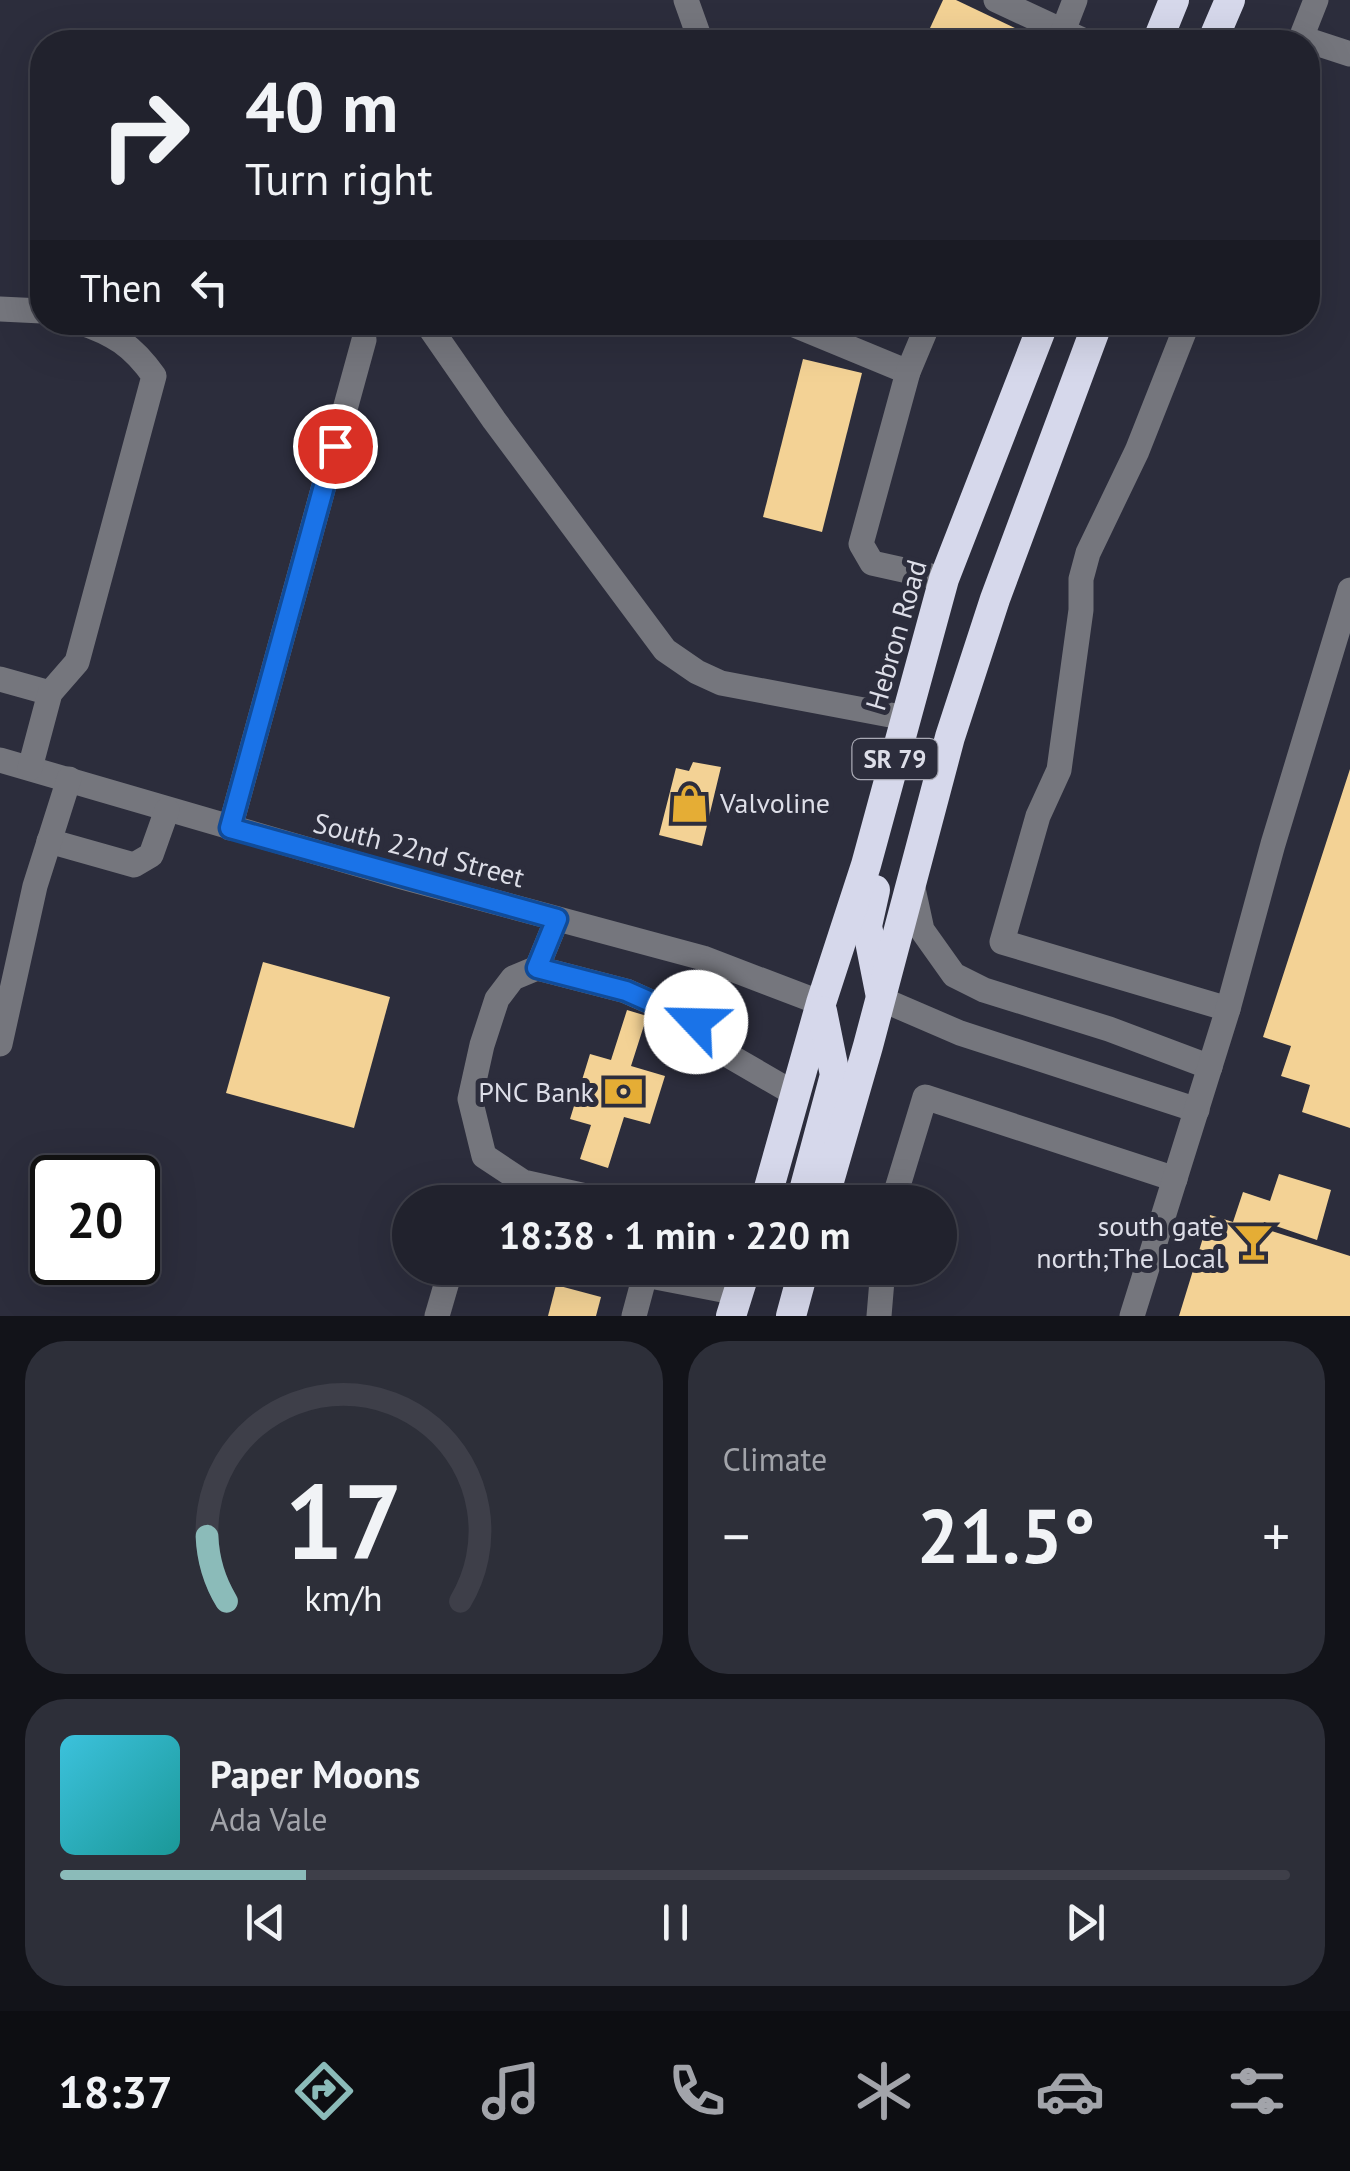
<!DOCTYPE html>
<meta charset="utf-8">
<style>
body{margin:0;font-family:"PT Sans",sans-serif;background:#2d2f39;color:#f1f3f6;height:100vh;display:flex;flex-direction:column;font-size:38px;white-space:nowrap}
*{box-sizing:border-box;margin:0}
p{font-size:32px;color:#a2a4aa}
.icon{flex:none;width:55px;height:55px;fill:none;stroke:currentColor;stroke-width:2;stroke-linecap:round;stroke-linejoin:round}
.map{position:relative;height:1316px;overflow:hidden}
.drawer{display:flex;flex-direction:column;gap:25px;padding:25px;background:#121319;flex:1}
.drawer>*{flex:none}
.banner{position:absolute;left:30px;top:30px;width:1290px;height:305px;border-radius:40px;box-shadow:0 10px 40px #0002,0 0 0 2px #3e3f49;background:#21222d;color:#f1f3f6;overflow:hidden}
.speed{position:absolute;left:30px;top:1155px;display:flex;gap:20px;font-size:50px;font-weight:700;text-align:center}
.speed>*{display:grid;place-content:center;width:130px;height:130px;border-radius:50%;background:#21222d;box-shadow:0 10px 40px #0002,0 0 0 2px #3e3f49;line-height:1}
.speed .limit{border:5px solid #111;border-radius:15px;background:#fff;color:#111}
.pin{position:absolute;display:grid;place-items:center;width:85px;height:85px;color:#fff;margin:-42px;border:5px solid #fff;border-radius:50%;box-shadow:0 2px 10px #0007}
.me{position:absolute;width:110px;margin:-55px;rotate:294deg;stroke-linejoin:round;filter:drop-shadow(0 0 8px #0008)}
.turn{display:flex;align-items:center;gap:35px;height:210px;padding:0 50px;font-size:45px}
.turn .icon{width:130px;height:130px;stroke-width:2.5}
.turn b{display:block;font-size:70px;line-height:85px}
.then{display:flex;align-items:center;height:95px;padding:0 50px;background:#0003;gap:20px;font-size:38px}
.big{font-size:75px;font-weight:800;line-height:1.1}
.drawer .card{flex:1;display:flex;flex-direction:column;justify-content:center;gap:15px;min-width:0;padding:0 35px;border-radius:40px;background:#2d2f39}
.drawer .dial{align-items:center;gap:0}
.dial svg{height:260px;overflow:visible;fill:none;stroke:#3e3f49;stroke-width:7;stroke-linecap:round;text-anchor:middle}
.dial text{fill:#f1f3f6;stroke:none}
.song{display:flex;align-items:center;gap:30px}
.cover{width:120px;height:120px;border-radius:15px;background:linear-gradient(135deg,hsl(190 70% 55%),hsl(180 70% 35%))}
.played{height:10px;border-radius:5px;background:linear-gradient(90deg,#8bbbb9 20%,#3e3f49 20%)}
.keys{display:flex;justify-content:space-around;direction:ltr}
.heat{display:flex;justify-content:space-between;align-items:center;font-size:55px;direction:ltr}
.drawer .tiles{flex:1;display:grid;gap:25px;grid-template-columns:1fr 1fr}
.card:last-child{grid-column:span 2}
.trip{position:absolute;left:392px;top:1185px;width:565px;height:100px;border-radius:50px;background:#21222d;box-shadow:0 10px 40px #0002,0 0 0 2px #3e3f49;font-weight:800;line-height:100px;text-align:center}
.menu{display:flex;height:160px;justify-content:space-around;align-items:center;background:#0d0e12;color:#a2a4aa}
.menu .icon{width:70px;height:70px}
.menu .on{color:#8bbbb9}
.menu b{font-size:45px;color:#f1f3f6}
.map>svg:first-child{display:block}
.building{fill:#f3d295}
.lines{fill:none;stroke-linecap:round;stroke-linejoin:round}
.minor{stroke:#75767d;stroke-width:25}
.highway{stroke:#d6d8eb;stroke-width:30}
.route-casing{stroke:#114b97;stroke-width:25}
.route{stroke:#1a73e8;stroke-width:18}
.labels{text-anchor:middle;stroke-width:10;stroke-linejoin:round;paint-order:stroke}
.shield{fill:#2c2d3c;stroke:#a8a9b4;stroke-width:2.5}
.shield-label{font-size:25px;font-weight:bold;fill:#dddee8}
.street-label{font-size:28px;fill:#dddee8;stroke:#2c2d3c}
.poi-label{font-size:28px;fill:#dddee8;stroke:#2c2d3c;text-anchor:end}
</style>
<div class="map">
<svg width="1350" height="1316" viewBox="0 0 1350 1316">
<rect width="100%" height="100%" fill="#2c2d3c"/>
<g class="building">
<polygon points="943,0 956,0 1038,39 1036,42 928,42 924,41"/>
<polygon points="803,359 862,373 822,532 763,517"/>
<polygon points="693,762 721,767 702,846 659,835 676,768 689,771"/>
<polygon points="1350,769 1350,1128 1302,1112 1310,1085 1281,1076 1291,1046 1263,1037"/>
<polygon points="263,962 390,997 354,1128 226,1093"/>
<polygon points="627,1010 647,1016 631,1066 665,1076 650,1124 624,1117 608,1168 580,1159 591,1125 570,1119 590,1054 611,1060"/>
<polygon points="1279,1174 1331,1190 1317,1240 1264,1222 1262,1228 1350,1256 1350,1316 1179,1316 1210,1215 1233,1222 1243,1192 1270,1201"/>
<polygon points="556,1285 601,1297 596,1316 548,1316"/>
</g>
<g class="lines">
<g class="minor">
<polyline points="686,0 701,42"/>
<polyline points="996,0 1063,31"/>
<polyline points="1075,0 1063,31 1087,42"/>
<polyline points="1301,38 1316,0"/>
<polyline points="1299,42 1301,38 1350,54"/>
<polyline points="0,309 42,311"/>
<polyline points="426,322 494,420 665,650 697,672 721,683 906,718"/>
<polyline points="787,322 908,372"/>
<polyline points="929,322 908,372 861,544 872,563 944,579"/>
<polyline points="1188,322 1137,451 1088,553 1081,579 1081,610 1059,770 1038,816 1002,942 1228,1009"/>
<polyline points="0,679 50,693"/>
<polyline points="0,760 402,877 703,958 821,1003"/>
<path d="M30,768L50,693L77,662L154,376C133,346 113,333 79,322"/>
<polyline points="230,828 364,340"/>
<polyline points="49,841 134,865 151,855 167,810"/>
<polyline points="912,884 922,930 954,975 984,990 1109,1029 1210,1067"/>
<polyline points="537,968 557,919"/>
<polyline points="881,999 960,1033 1197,1110"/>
<polyline points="0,1044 35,886 69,779"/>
<polyline points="613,1202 523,1182 484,1156 470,1099 482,1045 497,999 513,978 537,968 626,991 695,1022 726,1054 795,1094"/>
<polyline points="893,1202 925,1097 1175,1179"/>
<polyline points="437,1316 451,1268"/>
<polyline points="634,1316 645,1275 738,1293"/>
<polyline points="879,1316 883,1268"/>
<polyline points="1132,1316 1228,1009 1273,844 1350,590"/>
</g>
<g class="highway">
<polyline points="1157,42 1174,0"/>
<polyline points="1212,42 1230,0"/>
<polyline points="875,890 867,926 880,992"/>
<polyline points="765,1202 821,1003 866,865 944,579 1044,322"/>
<polyline points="801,1202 835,1075 822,1011"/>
<polyline points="823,1202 868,1046 950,737 995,599 1098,322"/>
<polyline points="731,1316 746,1268"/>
<polyline points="791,1316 804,1268"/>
</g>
</g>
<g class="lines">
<defs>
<polyline id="route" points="335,446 230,828 557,919 537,968 626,991 696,1022"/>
</defs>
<use href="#route" class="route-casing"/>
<use href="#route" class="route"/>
</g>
<defs>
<symbol id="shop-bare" viewBox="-9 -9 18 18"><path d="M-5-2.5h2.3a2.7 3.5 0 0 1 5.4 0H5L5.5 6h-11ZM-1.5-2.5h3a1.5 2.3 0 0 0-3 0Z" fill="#e5ad35" stroke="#2c2d3c" stroke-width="2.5" paint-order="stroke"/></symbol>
<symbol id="bank-bare" viewBox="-9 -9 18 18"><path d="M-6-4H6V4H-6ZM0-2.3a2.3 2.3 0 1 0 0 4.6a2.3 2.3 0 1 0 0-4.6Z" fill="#e5ad35" stroke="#2c2d3c" stroke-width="2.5" paint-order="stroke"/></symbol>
<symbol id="bar-bare" viewBox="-9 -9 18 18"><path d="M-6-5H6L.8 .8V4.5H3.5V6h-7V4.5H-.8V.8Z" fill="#e5ad35" stroke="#2c2d3c" stroke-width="2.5" paint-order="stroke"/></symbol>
</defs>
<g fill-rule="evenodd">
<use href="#shop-bare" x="662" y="776" width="55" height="55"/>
<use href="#bank-bare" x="596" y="1064" width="55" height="55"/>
<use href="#bar-bare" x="1226" y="1214" width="55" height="55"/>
</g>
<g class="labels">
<rect class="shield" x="852.5" y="739" width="85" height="40" rx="8"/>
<g class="shield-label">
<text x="895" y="768">SR 79</text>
</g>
<g class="street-label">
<text transform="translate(896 635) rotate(-74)" y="10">Hebron Road</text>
<text transform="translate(419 850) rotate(15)" y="10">South 22nd Street</text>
</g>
<g class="poi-label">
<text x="720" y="813" text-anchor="start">Valvoline</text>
<text x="594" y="1102">PNC Bank</text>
<text x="1224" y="1236">south gate<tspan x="1224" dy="32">north;The Local</tspan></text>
</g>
</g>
</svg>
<div class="speed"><div class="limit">20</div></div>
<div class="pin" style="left:335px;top:446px;background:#d93025"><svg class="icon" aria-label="arrive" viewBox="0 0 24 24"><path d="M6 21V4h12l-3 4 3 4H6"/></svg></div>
<svg class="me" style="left:696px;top:1022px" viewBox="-20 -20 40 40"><circle r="19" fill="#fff"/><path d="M0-13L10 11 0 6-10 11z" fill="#1a73e8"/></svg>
<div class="trip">18:38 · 1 min · 220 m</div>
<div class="banner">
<div class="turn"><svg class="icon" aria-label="right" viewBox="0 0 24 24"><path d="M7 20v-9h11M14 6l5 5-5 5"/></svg><div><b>40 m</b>Turn right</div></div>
<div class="then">Then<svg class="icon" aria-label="left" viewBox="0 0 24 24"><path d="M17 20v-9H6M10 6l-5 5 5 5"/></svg></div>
</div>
</div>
<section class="drawer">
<div class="tiles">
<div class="card dial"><svg viewBox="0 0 100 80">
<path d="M14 69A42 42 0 1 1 86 69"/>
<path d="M14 69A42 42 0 0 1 8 49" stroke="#8bbbb9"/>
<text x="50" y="56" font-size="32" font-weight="700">17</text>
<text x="50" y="72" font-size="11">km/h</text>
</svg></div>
<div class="card"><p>Climate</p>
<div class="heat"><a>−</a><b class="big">21.5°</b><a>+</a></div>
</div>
<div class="card">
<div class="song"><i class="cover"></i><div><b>Paper Moons</b><p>Ada Vale</p></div></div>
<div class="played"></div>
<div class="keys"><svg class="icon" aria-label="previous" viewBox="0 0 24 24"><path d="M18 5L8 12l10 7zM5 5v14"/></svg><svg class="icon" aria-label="pause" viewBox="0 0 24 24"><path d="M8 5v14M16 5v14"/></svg><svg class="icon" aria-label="next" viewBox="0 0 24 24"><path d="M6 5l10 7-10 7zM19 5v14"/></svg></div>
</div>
</div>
</section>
<nav class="menu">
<b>18:37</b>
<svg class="icon on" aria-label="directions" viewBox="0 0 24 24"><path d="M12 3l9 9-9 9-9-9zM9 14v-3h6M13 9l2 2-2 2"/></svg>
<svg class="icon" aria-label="music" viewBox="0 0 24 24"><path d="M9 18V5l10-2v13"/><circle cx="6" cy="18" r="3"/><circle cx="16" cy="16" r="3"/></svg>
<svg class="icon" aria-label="phone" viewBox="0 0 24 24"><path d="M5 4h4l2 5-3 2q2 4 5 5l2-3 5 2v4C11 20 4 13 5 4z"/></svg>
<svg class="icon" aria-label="climate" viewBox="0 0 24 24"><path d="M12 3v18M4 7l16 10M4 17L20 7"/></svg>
<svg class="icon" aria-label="car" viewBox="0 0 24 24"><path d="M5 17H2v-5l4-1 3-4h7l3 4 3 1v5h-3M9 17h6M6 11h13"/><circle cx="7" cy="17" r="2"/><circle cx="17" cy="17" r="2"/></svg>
<svg class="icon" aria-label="filters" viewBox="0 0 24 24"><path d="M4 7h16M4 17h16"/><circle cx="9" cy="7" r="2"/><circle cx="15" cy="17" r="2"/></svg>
</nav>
